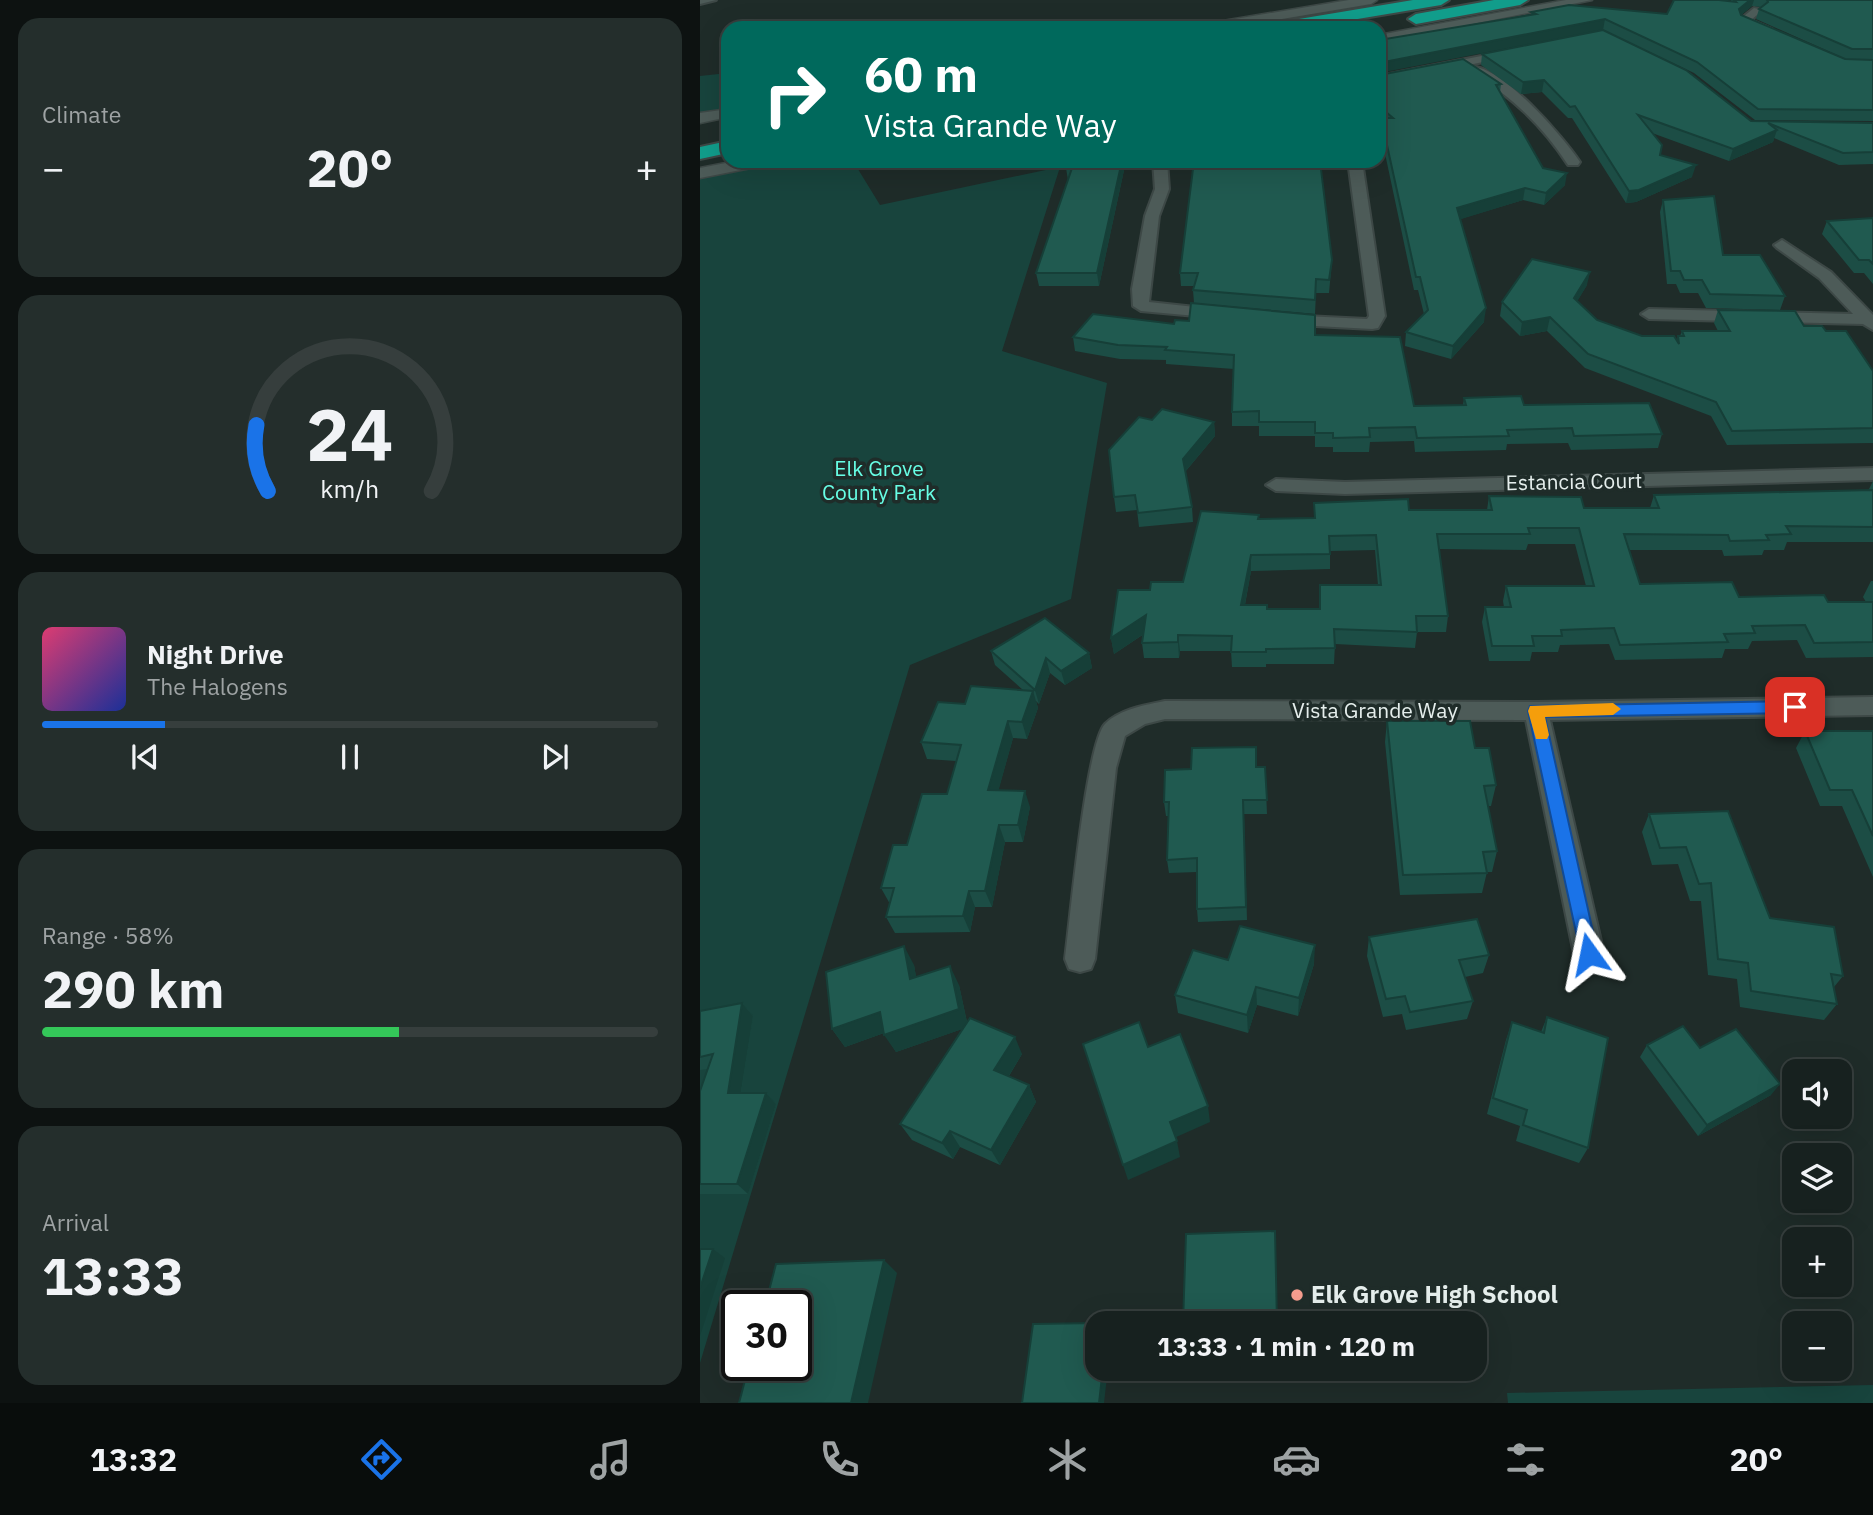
<!DOCTYPE html>
<meta charset="utf-8">
<style>
body{margin:0;font-family:"IBM Plex Sans",sans-serif;background:#242e2c;color:#f1f3f6;height:100vh;display:flex;flex-direction:column;font-size:26px;white-space:nowrap}
*{box-sizing:border-box;margin:0}
p{font-size:23px;color:#9ea3a4}
.icon{flex:none;width:38px;height:38px;fill:none;stroke:currentColor;stroke-width:2;stroke-linecap:round;stroke-linejoin:round}
.map{position:relative;flex:1;overflow:hidden}
.drawer{display:flex;flex-direction:column;gap:18px;padding:18px;background:#0d1211;width:700px}
.drawer>*{flex:none}
.guide{position:absolute;left:21px;top:21px;width:665px;height:147px;border-radius:21px;box-shadow:0 7px 28px #0002,0 0 0 2px #363e3d;background:#00695c;color:#fff;overflow:hidden}
.tools{position:absolute;left:1082px;top:1059px;display:grid;gap:14px}
.tools a{display:grid;place-items:center;width:70px;height:70px;border-radius:14px;background:#17211f;box-shadow:0 7px 28px #0002,0 0 0 2px #363e3d;font-size:35px}
.speed{position:absolute;left:21px;top:1290px;display:flex;gap:14px;font-size:35px;font-weight:700;text-align:center}
.speed>*{display:grid;place-content:center;width:91px;height:91px;border-radius:50%;background:#17211f;box-shadow:0 7px 28px #0002,0 0 0 2px #363e3d;line-height:1}
.speed .limit{border:4px solid #111;border-radius:10px;background:#fff;color:#111}
.pin{position:absolute;display:grid;place-items:center;width:60px;height:60px;color:#fff;margin:-30px;border-radius:14px;box-shadow:0 4px 10px #0006}
.me{position:absolute;width:77px;margin:-38px;rotate:348deg;stroke-linejoin:round;filter:drop-shadow(0 0 5px #0008)}
.turn{display:flex;align-items:center;gap:24px;height:147px;padding:0 28px;font-size:32px}
.turn .icon{width:91px;height:91px;stroke-width:2.5}
.turn b{display:block;font-size:49px;line-height:60px}
.big{font-size:52px;font-weight:800;line-height:1.1}
.drawer .card{flex:1;display:flex;flex-direction:column;justify-content:center;gap:10px;min-width:0;padding:0 24px;border-radius:21px;background:#242e2c}
.drawer .dial{align-items:center;gap:0}
.dial svg{height:182px;overflow:visible;fill:none;stroke:#363e3d;stroke-width:7;stroke-linecap:round;text-anchor:middle}
.dial text{fill:#f1f3f6;stroke:none}
.song{display:flex;align-items:center;gap:21px}
.cover{width:84px;height:84px;border-radius:10px;background:linear-gradient(135deg,hsl(340 70% 55%),hsl(230 70% 35%))}
.played{height:7px;border-radius:4px;background:linear-gradient(90deg,#1a73e8 20%,#363e3d 20%)}
.keys{display:flex;justify-content:space-around;direction:ltr}
.heat{display:flex;justify-content:space-between;align-items:center;font-size:38px;direction:ltr}
.charge{height:10px;border-radius:5px;background:linear-gradient(90deg,#34c759 58%,#363e3d 0)}
.trip{position:absolute;left:385px;top:1311px;width:402px;height:70px;border-radius:21px;background:#17211f;box-shadow:0 7px 28px #0002,0 0 0 2px #363e3d;font-weight:800;line-height:70px;text-align:center}
.dock{display:flex;height:112px;justify-content:space-around;align-items:center;background:#090d0c;color:#9ea3a4}
.dock .icon{width:49px;height:49px}
.dock .on{color:#1a73e8}
.dock b{font-size:32px;color:#f1f3f6}
main{display:flex;flex:1;min-height:0}
.map>svg:first-child{display:block}
.green{fill:#18443d}
.lines{fill:none;stroke-linecap:round;stroke-linejoin:round}
.minor-casing{stroke:#3d4846;stroke-width:4}
.tertiary-casing{stroke:#3d4846;stroke-width:3}
.motorway-casing{stroke:#3d4846;stroke-width:4}
.minor{fill:#4d5b58;fill-rule:evenodd}
.tertiary{fill:#4d5b58;fill-rule:evenodd}
.motorway{fill:#119d8b;fill-rule:evenodd}
.wall{fill:#1c4d45;fill-rule:evenodd}
.shaded-wall{fill:#163f38}
.building{fill:#205a50;stroke:#163f38;stroke-width:2;fill-rule:evenodd}
.route{fill:#1a73e8;stroke:#114b97;stroke-width:2}
.slow{fill:#f59e0b}
.poi-dot{fill:#f59d8e;stroke:#1f2c29;stroke-width:2.5}
.labels{text-anchor:middle;stroke-width:7;stroke-linejoin:round;paint-order:stroke}
.park-label{font-size:21px;fill:#67fee5;stroke:#1f2c29}
.street-label{font-size:21px;fill:#e5eeec;stroke:#1f2c29}
.near-poi-label{font-size:24px;font-weight:bold;fill:#e5eeec;stroke:#1f2c29;text-anchor:start}
</style>
<main>
<section class="drawer">
<div class="card"><p>Climate</p>
<div class="heat"><a>−</a><b class="big">20°</b><a>+</a></div>
</div>
<div class="card dial"><svg viewBox="0 0 100 80">
<path d="M14 69A42 42 0 1 1 86 69"/>
<path d="M14 69A42 42 0 0 1 9 40" stroke="#1a73e8"/>
<text x="50" y="56" font-size="32" font-weight="700">24</text>
<text x="50" y="72" font-size="11">km/h</text>
</svg></div>
<div class="card">
<div class="song"><i class="cover"></i><div><b>Night Drive</b><p>The Halogens</p></div></div>
<div class="played"></div>
<div class="keys"><svg class="icon" aria-label="previous" viewBox="0 0 24 24"><path d="M18 5L8 12l10 7zM5 5v14"/></svg><svg class="icon" aria-label="pause" viewBox="0 0 24 24"><path d="M8 5v14M16 5v14"/></svg><svg class="icon" aria-label="next" viewBox="0 0 24 24"><path d="M6 5l10 7-10 7zM19 5v14"/></svg></div>
</div>
<div class="card"><p>Range · 58%</p><b class="big">290 km</b><div class="charge"></div></div>
<div class="card"><p>Arrival</p><b class="big">13:33</b></div>
</section>
<div class="map">
<svg width="1173" height="1403" viewBox="0 0 1173 1403">
<rect width="100%" height="100%" fill="#1f2c29"/>
<g class="green">
<polygon points="28,73 28,108 0,113 0,76"/>
<polygon points="90,161 153,161 180,205 360,167 302,351 407,383 371,599 210,665 0,1363 0,179"/>
<polygon points="1173,1385 1173,1403 808,1403 807,1393"/>
</g>
<g class="lines">
<defs>
<g id="minor">
<polygon points="0,0 16,0 0,4"/>
<polygon points="1054,8 1063,10 1051,20 1072,29 1072,33 1064,33 1038,21"/>
<polygon points="812,50 818,53 816,55 679,84 679,76"/>
<path d="M770,67C800,63 864,138 880,162L878,165H868C842,125 811,96 770,71Z"/>
<polygon points="453,161 467,161 469,189 459,216 449,302 523,310 529,311 529,319 441,311 433,306 432,289 445,216 455,189"/>
<polygon points="648,161 662,161 685,316 678,328 672,329 578,324 576,320 584,315 667,319 669,316"/>
<polygon points="1082,240 1131,272 1173,315 1173,330 1163,324 949,319 941,314 949,309 1153,314 1119,278 1077,248 1074,245"/>
<polygon points="1173,468 1173,480 645,494 576,491 566,485 576,479 645,482"/>
<path d="M1173,697V715L850,720L904,954L900,963L889,967L878,963L874,954L826,720L465,719L445,724L425,736L416,768L395,959L391,969L380,972L369,969L365,959C370,922 386,744 405,724C420,709 445,705 465,701L836,702Z"/>
</g>
<g id="tertiary">
<polygon points="649,0 677,0 671,4 528,28 499,28 505,24"/>
<polygon points="866,0 892,0 679,43 679,35"/>
<polygon points="28,109 28,117 0,123 0,113"/>
<polygon points="36,161 69,161 61,166 0,178 0,168"/>
</g>
<g id="motorway">
<polygon points="713,0 749,0 741,5 604,28 567,28 575,23"/>
<polygon points="794,0 828,0 820,5 716,24 708,19 716,14"/>
<polygon points="28,141 28,153 0,159 0,147"/>
</g>
</defs>
<use href="#minor" class="minor-casing"/>
<use href="#tertiary" class="tertiary-casing"/>
<use href="#motorway" class="motorway-casing"/>
<use href="#minor" class="minor"/>
<use href="#tertiary" class="tertiary"/>
<use href="#motorway" class="motorway"/>
</g>
<g class="wall">
<path d="M1031,0H1173V121L1055,120L994,73L903,30L831,15V12L967,14L1031,1ZM1052,6L1061,7L1059,9L1056,19L1146,59L1041,15Z"/>
<polygon points="782,54 1051,121 1173,123 1173,164 1139,165 1074,138 1073,142 1029,161 952,133 960,155 992,177 936,202 926,203 872,118 868,118 842,92 821,94 781,65"/>
<polygon points="679,74 801,84 800,92 843,168 865,185 844,205 823,200 760,219 784,322 751,359 705,346 706,332 724,314 718,290 714,290 680,130 681,120 679,118"/>
<polygon points="368,161 426,161 399,286 339,286 336,273 368,180 366,168"/>
<polygon points="963,200 1023,255 1085,296 1080,310 1006,308 998,293 980,293 976,284 967,284 960,212"/>
<polygon points="1173,218 1173,284 1164,273 1154,273 1122,234 1127,221"/>
<polygon points="632,260 629,293 616,293 615,314 494,303 493,290 494,286 481,286 480,273"/>
<polygon points="887,285 877,301 897,320 942,336 977,340 978,336 980,336 982,331 1018,331 1014,323 1018,310 1104,326 1126,331 1173,371 1173,443 1027,445 1011,416 885,368 847,331 820,336 800,316 802,302"/>
<polygon points="474,324 615,335 714,406 763,405 764,398 824,405 962,434 958,448 871,450 868,443 807,444 806,450 715,452 714,441 670,442 669,452 633,452 633,447 615,447 615,436 559,436 559,426 532,426 532,412 534,369 466,364 466,360 420,359 375,351 373,337"/>
<polygon points="452,420 514,422 515,436 485,472 492,507 493,522 439,527 437,510 416,512 414,497"/>
<path d="M1173,481V542H1087L1084,550H1064L1062,555L1024,556L1022,550H929L940,584L1039,597L1128,602H1166L1163,597L1171,581H1173V657L1106,658L1097,640L1052,641L1048,649H1025L1022,658L915,660L909,644L860,645L858,652H832L830,661H789L782,622L785,607H804L803,601L806,586H886L875,544H828L826,550L739,549L748,616L746,632H717L715,648L635,644L634,664H566V667H532L531,651H480L479,658H444L442,643L444,634L414,654L411,638L450,590L483,582L559,515V519L614,518V503L709,510H787L789,496L884,508H950L954,495L1168,491ZM675,550L678,585H620L619,609H567L545,605L551,571L630,569V551Z"/>
<polygon points="291,651 389,653 392,668 365,685 350,673 339,704 336,701 338,708 327,739 313,738 298,791 330,807 323,842 305,842 292,907 275,907 270,932 195,933 186,917 190,904 181,888 207,845 247,794 256,761 227,759 221,742 265,704 323,690 295,665"/>
<polygon points="687,721 775,748 796,785 791,806 788,806 797,851 792,872 787,872 782,893 700,895 685,742"/>
<polygon points="1105,731 1173,731 1173,877 1142,806 1120,806 1096,748"/>
<polygon points="556,767 565,767 567,814 544,814 547,920 498,922 497,909 497,872 469,873 467,860 469,816 466,816 464,802"/>
<polygon points="949,814 1070,918 1143,976 1134,987 1137,1004 1124,1020 1040,1007 1037,979 1008,975 1001,901 990,901 978,864 952,865 942,832"/>
<polygon points="669,937 789,955 783,973 765,977 773,1001 767,1019 706,1030 702,1014 683,1017 667,956"/>
<polygon points="528,960 614,964 598,1016 557,1005 548,1033 478,1013 475,995"/>
<polygon points="214,965 216,977 259,985 267,1022 322,1054 309,1076 329,1085 336,1102 300,1165 260,1147 253,1159 212,1140 200,1124 262,1029 196,1052 184,1033 145,1047 132,1029"/>
<polygon points="42,1003 53,1016 41,1093 66,1093 76,1104 48,1194 0,1194 0,1091 8,1069 0,1070 0,1011"/>
<polygon points="847,1017 888,1148 879,1163 816,1141 820,1126 787,1114 806,1040 812,1022 841,1032"/>
<polygon points="947,1045 1000,1048 1071,1095 998,1136 940,1057"/>
<polygon points="484,1368 579,1368 579,1369 486,1373"/>
</g>
<g class="shaded-wall">
<polygon points="1050,0 1054,0 1052,6 1036,19 1039,9"/>
<polygon points="905,19 903,30 679,73 679,62"/>
<polygon points="844,80 842,92 821,94 823,82"/>
<polygon points="1077,130 1073,142 1029,161 1033,149"/>
<polygon points="422,161 426,161 421,184 399,286 397,273"/>
<polygon points="996,165 992,177 936,202 926,203 929,191"/>
<polygon points="867,173 865,185 844,205 846,193"/>
<polygon points="825,188 823,200 755,221 757,208"/>
<polygon points="890,272 887,285 871,312 874,298"/>
<polygon points="786,308 784,322 751,359 753,346"/>
<polygon points="850,317 847,331 820,336 822,322"/>
<polygon points="514,422 515,436 484,473 483,459"/>
<polygon points="551,555 551,571 542,620 541,605"/>
<polygon points="446,615 448,631 414,654 411,638"/>
<polygon points="478,635 480,651 479,658 478,642"/>
<polygon points="389,653 392,668 365,685 361,671"/>
<polygon points="346,658 350,673 339,704 335,690"/>
<polygon points="333,691 338,708 327,739 322,722"/>
<polygon points="308,721 313,738 294,807 288,790"/>
<polygon points="325,791 330,807 323,842 318,825"/>
<polygon points="299,825 305,842 292,907 285,891"/>
<polygon points="269,891 275,907 270,932 263,916"/>
<polygon points="615,945 614,964 598,1016 599,998"/>
<polygon points="204,946 214,965 220,998 210,979"/>
<polygon points="250,966 259,985 268,1027 196,1052 184,1035"/>
<polygon points="556,987 557,1005 548,1033 547,1015"/>
<polygon points="42,1003 53,1016 39,1104 28,1093"/>
<polygon points="180,1012 192,1030 145,1047 132,1029"/>
<polygon points="315,1037 322,1054 302,1087 294,1070"/>
<polygon points="1080,1084 1071,1095 998,1136 1007,1125"/>
<polygon points="329,1085 336,1102 300,1165 291,1150"/>
<polygon points="66,1093 76,1104 48,1194 37,1184"/>
<polygon points="508,1106 510,1122 474,1138 470,1122"/>
<polygon points="250,1131 260,1147 253,1159 242,1143"/>
<polygon points="477,1141 480,1157 428,1180 423,1165"/>
<polygon points="13,1249 25,1258 0,1336 0,1288"/>
<polygon points="184,1260 197,1273 168,1403 151,1403"/>
<polygon points="403,1368 408,1368 404,1403 399,1403"/>
</g>
<g class="building">
<polygon points="974,0 1019,0 1036,2 1034,0 1050,0 1039,9 1041,15 1145,59 1173,60 1173,110 1058,109 997,62 905,19 679,63 679,40 836,14 831,12 869,5 967,14"/>
<polygon points="1067,0 1173,0 1173,49 1152,49 1059,9 1068,2"/>
<polygon points="903,30 986,70 1051,121 1173,123 1173,152 1143,153 1068,123 1077,130 1033,149 938,115 962,145 960,155 996,165 939,190 929,191 875,106 870,107 844,80 823,82 782,54"/>
<polygon points="763,59 801,84 796,85 843,168 867,173 846,193 825,188 757,208 786,308 753,346 706,332 728,310 720,277 716,277 681,118 693,118 679,106 679,74 680,75"/>
<polygon points="368,161 422,161 397,273 336,273 372,168 366,168"/>
<polygon points="494,161 620,161 632,260 629,280 616,279 615,300 493,290 498,273 480,273"/>
<polygon points="1014,196 1023,255 1060,255 1085,296 1010,294 1002,280 984,280 980,271 971,271 963,200"/>
<polygon points="1173,218 1173,264 1169,260 1159,260 1127,221"/>
<polygon points="832,259 890,272 874,298 897,320 942,336 974,336 979,344 978,336 984,336 982,331 1030,331 1018,310 1095,311 1104,326 1122,326 1126,331 1146,331 1173,371 1173,428 1032,431 1016,402 888,354 850,317 822,322 802,302"/>
<polygon points="491,303 615,315 615,335 700,337 714,406 766,405 764,398 821,396 824,405 949,403 962,434 874,436 872,428 807,430 809,436 717,438 715,427 669,428 670,437 633,438 633,433 615,433 615,422 559,422 559,411 532,412 534,355 465,350 467,347 418,345 373,337 393,314 474,324 475,320 489,321"/>
<polygon points="462,409 514,422 483,459 492,507 438,513 435,495 414,497 409,450 439,417 452,420"/>
<path d="M1173,490V527L1086,526L1091,534L1066,535L1069,540L1030,541L1028,535L924,534L940,584L1032,582L1039,597L1124,595L1128,602H1173V642L1114,643L1105,625L1052,626L1055,633L1024,634L1028,642L920,645L914,628L861,630L862,636H832L834,646H792L785,607H811L806,586H894L879,528H828L830,534H737L748,616H716L717,632L634,629L635,648L566,649V652H531L532,636L478,635V642L442,643L446,615L411,638L418,590H450L451,582H483L501,511L559,515L558,519L615,518L614,503L708,499L709,510H792L789,496L881,497L884,508H959L954,495ZM676,535L681,585H620V609H567V605H541L551,555L630,554L629,536Z"/>
<polygon points="345,618 389,653 361,671 346,658 335,690 291,651"/>
<polygon points="271,686 333,691 322,722 308,721 288,790 325,791 318,825 299,825 285,891 269,891 263,916 186,917 194,888 181,888 193,845 207,845 222,794 247,794 261,745 221,742 238,702 265,704"/>
<polygon points="687,721 770,721 775,748 789,748 796,785 784,786 797,851 783,852 787,873 703,875"/>
<polygon points="1105,731 1173,731 1173,836 1152,790 1130,790"/>
<polygon points="556,747 556,767 565,767 567,800 543,800 546,907 497,909 497,858 467,860 469,802 464,802 465,770 491,769 492,748"/>
<polygon points="1028,811 1070,918 1134,927 1143,976 1131,974 1137,1004 1051,991 1048,963 1018,959 1011,883 999,884 986,847 960,848 949,814"/>
<polygon points="777,919 789,955 759,960 773,1001 710,1012 705,996 686,999 669,937"/>
<polygon points="540,926 615,945 599,998 556,987 547,1015 475,995 493,950 528,960"/>
<polygon points="204,946 210,979 250,966 259,1009 184,1035 180,1012 132,1029 126,972"/>
<polygon points="42,1003 28,1093 66,1093 37,1184 0,1184 0,1091 13,1054 0,1057 0,1011"/>
<polygon points="847,1017 908,1038 888,1148 823,1125 827,1110 793,1098 812,1022 844,1033"/>
<polygon points="270,1018 315,1037 294,1070 329,1085 291,1150 250,1131 242,1143 200,1124"/>
<polygon points="439,1022 448,1047 480,1034 508,1106 470,1122 477,1141 423,1165 383,1044"/>
<polygon points="983,1026 1000,1048 1036,1029 1080,1084 1007,1125 947,1045"/>
<polygon points="575,1231 577,1323 483,1323 486,1234"/>
<polygon points="0,1249 13,1249 0,1288"/>
<polygon points="184,1260 151,1403 39,1403 49,1365 96,1365 96,1306 65,1306 76,1264"/>
<polygon points="397,1323 397,1368 403,1368 399,1403 322,1403 333,1324"/>
</g>
<polygon class="route" points="1095,701 1103,707 1095,713 845,717 898,954 896,960 889,962 882,960 828,711 830,706"/>
<polygon class="slow" points="913,703 921,709 913,715 845,717 849,735 847,739 836,739 828,711 830,706"/>
<circle class="poi-dot" cx="597" cy="1295" r="7"/>
<g class="labels">
<g class="park-label">
<text x="179" y="476">Elk Grove<tspan x="179" dy="24">County Park</tspan></text>
</g>
<g class="street-label">
<text transform="translate(874 482) rotate(-1)" y="7">Estancia Court</text>
<text x="675" y="718">Vista Grande Way</text>
</g>
<g class="near-poi-label">
<text x="611" y="1303">Elk Grove High School</text>
</g>
</g>
</svg>
<div class="tools">
<a><svg class="icon" aria-label="sound" viewBox="0 0 24 24"><path d="M4 9h4l5-4v14l-5-4H4zM17 9q2 3 0 6"/></svg></a>
<a><svg class="icon" aria-label="layers" viewBox="0 0 24 24"><path d="M12 4l9 5-9 5-9-5zM3 14l9 5 9-5"/></svg></a>
<a>+</a>
<a>−</a>
</div>
<div class="speed"><div class="limit">30</div></div>
<div class="pin" style="left:1095px;top:707px;background:#d93025"><svg class="icon" aria-label="arrive" viewBox="0 0 24 24"><path d="M6 21V4h12l-3 4 3 4H6"/></svg></div>
<svg class="me" style="left:889px;top:954px" viewBox="-20 -20 40 40"><path d="M0-17L14 15 0 8-14 15z" fill="#1a73e8" stroke="#fff" stroke-width="4"/></svg>
<div class="trip">13:33 · 1 min · 120 m</div>
<div class="guide">
<div class="turn"><svg class="icon" aria-label="right" viewBox="0 0 24 24"><path d="M7 20v-9h11M14 6l5 5-5 5"/></svg><div><b>60 m</b>Vista Grande Way</div></div>
</div>
</div>
</main>
<nav class="dock">
<b>13:32</b>
<svg class="icon on" aria-label="directions" viewBox="0 0 24 24"><path d="M12 3l9 9-9 9-9-9zM9 14v-3h6M13 9l2 2-2 2"/></svg>
<svg class="icon" aria-label="music" viewBox="0 0 24 24"><path d="M9 18V5l10-2v13"/><circle cx="6" cy="18" r="3"/><circle cx="16" cy="16" r="3"/></svg>
<svg class="icon" aria-label="phone" viewBox="0 0 24 24"><path d="M5 4h4l2 5-3 2q2 4 5 5l2-3 5 2v4C11 20 4 13 5 4z"/></svg>
<svg class="icon" aria-label="climate" viewBox="0 0 24 24"><path d="M12 3v18M4 7l16 10M4 17L20 7"/></svg>
<svg class="icon" aria-label="car" viewBox="0 0 24 24"><path d="M5 17H2v-5l4-1 3-4h7l3 4 3 1v5h-3M9 17h6M6 11h13"/><circle cx="7" cy="17" r="2"/><circle cx="17" cy="17" r="2"/></svg>
<svg class="icon" aria-label="filters" viewBox="0 0 24 24"><path d="M4 7h16M4 17h16"/><circle cx="9" cy="7" r="2"/><circle cx="15" cy="17" r="2"/></svg>
<b>20°</b>
</nav>
